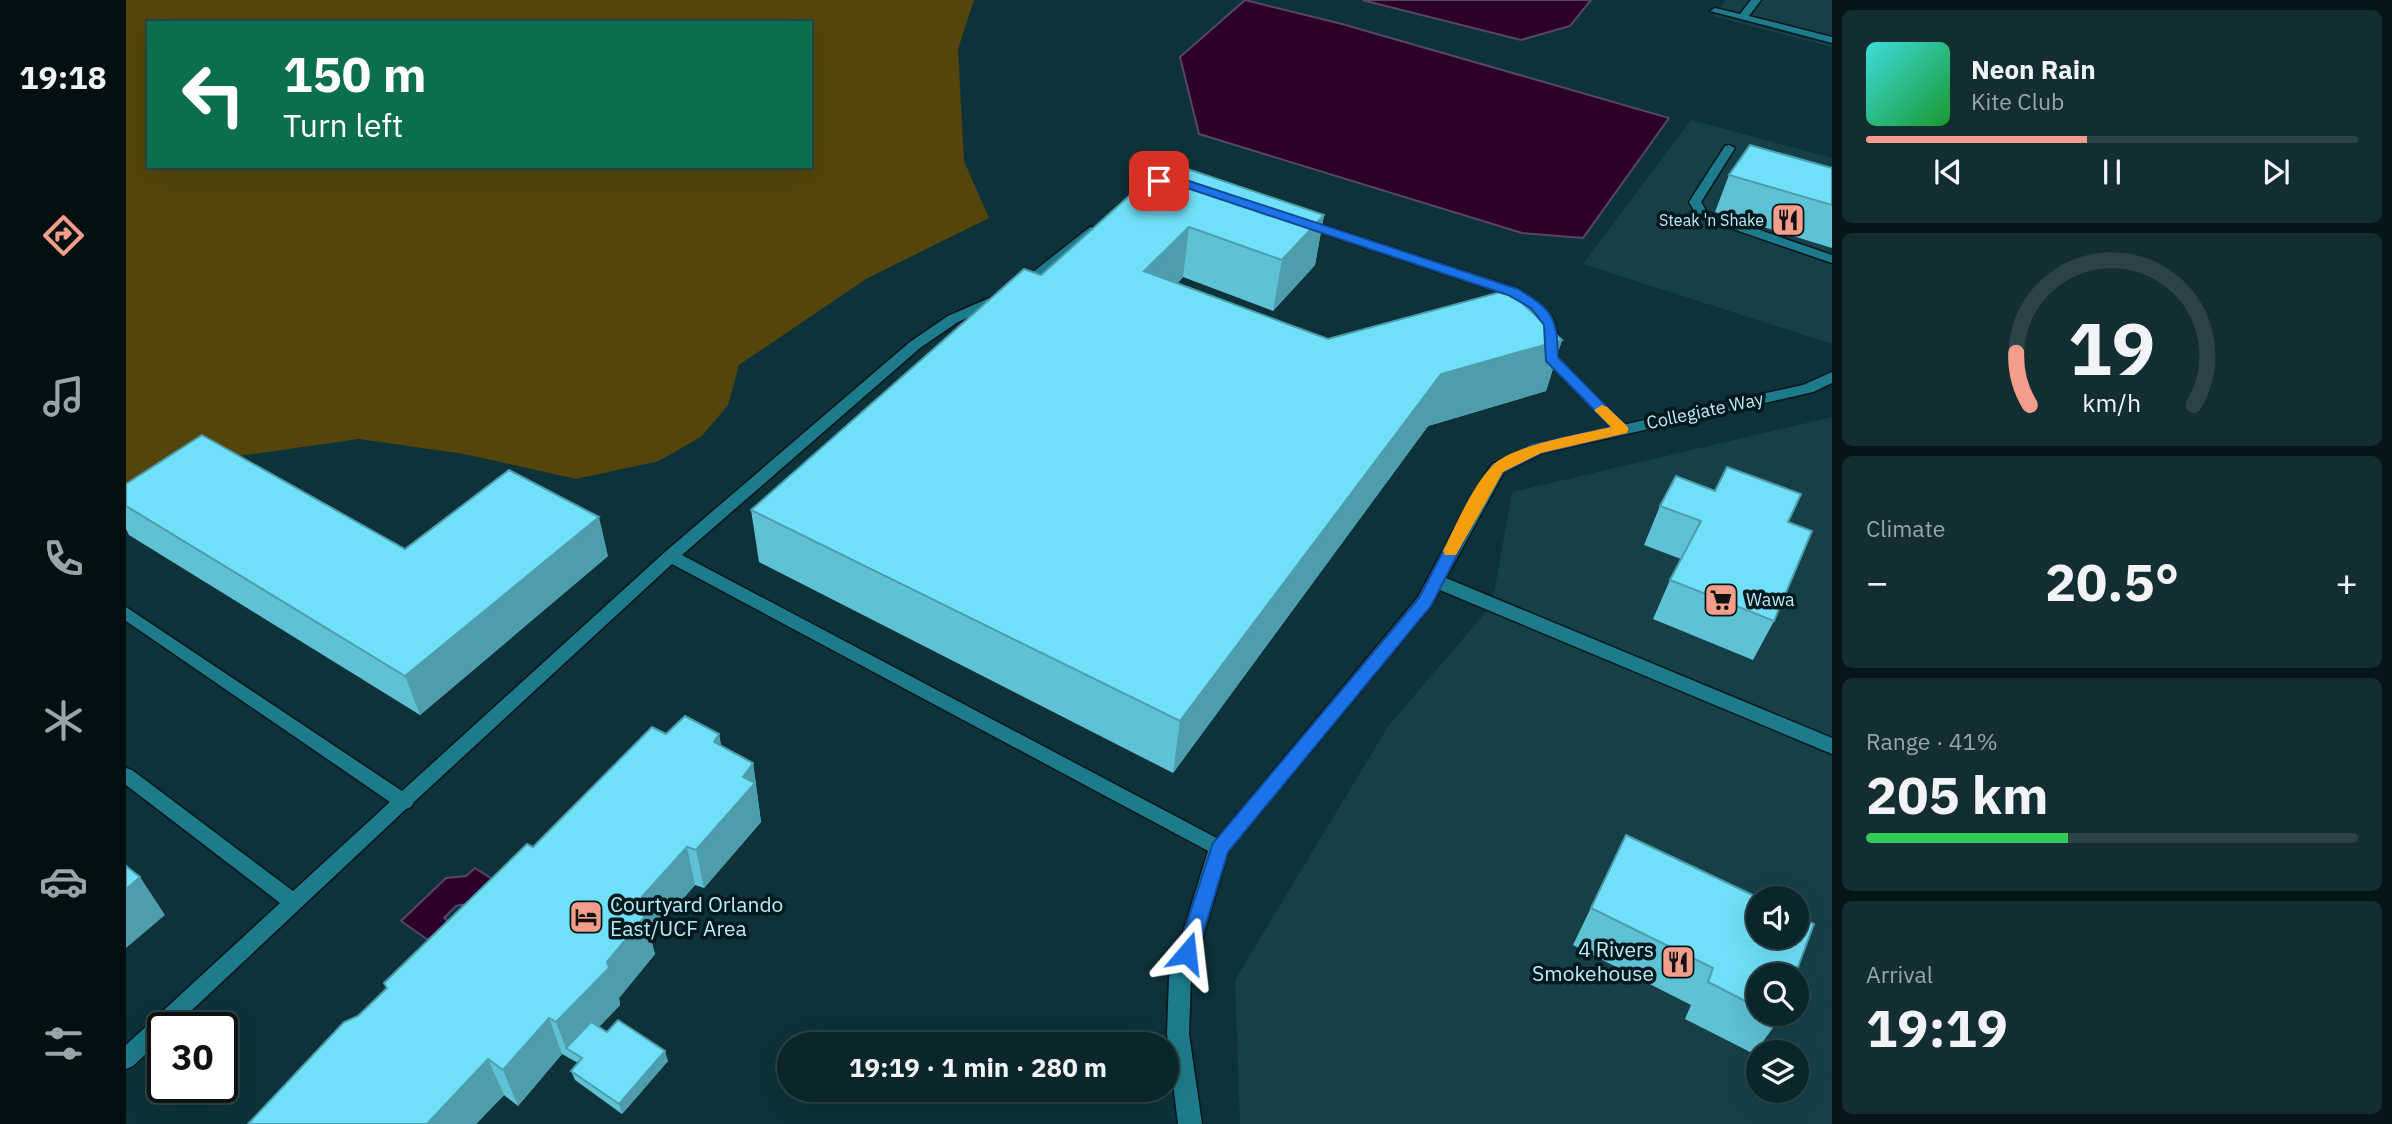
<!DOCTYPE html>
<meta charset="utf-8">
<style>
body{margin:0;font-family:"IBM Plex Sans",sans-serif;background:#132e33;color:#f1f3f6;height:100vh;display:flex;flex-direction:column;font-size:26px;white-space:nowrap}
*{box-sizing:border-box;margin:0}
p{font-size:23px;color:#99a5a9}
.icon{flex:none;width:38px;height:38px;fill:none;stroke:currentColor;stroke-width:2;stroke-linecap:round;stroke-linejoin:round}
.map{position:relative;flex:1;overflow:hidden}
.details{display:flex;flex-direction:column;gap:10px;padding:10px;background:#061518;width:560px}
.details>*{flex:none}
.top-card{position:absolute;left:21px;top:21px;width:665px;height:147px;border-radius:0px;box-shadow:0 7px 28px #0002,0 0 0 2px #2a4347;background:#0b6e4f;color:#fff;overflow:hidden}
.tools{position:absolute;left:1620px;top:886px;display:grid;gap:14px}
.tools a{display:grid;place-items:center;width:63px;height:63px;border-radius:50%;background:#0a262b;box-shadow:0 7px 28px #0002,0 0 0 2px #2a4347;font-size:35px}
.speed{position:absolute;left:21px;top:1012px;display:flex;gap:14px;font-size:35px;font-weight:700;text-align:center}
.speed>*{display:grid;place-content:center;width:91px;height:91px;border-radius:50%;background:#0a262b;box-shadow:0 7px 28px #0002,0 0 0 2px #2a4347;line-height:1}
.speed .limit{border:4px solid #111;border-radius:10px;background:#fff;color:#111}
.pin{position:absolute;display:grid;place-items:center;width:60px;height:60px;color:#fff;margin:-30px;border-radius:14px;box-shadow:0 4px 10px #0006}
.me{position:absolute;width:77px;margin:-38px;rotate:17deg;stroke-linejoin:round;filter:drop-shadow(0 0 5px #0008)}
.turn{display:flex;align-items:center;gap:24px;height:147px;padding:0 21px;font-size:32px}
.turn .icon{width:91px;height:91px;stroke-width:2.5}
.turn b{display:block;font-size:49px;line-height:60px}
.big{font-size:52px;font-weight:700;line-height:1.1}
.details .card{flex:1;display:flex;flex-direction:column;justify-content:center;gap:10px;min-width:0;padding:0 24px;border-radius:10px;background:#132e33}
.details .dial{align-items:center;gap:0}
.dial svg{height:182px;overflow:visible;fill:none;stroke:#2a4347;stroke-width:7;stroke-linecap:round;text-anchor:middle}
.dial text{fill:#f1f3f6;stroke:none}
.song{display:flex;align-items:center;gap:21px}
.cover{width:84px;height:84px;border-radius:10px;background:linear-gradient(135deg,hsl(180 70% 55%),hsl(130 70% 35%))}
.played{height:7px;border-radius:4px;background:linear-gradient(90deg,#f49d8a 45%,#2a4347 45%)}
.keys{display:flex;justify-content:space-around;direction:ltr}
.heat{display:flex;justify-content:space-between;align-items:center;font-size:38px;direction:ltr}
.charge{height:10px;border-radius:5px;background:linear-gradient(90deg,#34c759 41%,#2a4347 0)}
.trip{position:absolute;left:651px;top:1032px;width:402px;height:70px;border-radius:35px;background:#0a262b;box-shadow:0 7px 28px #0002,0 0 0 2px #2a4347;font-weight:700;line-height:70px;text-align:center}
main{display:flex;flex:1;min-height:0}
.menu{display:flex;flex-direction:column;width:126px;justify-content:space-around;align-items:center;background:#040f11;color:#99a5a9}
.menu .icon{width:49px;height:49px}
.menu .selected{color:#f49d8a}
.menu b{font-size:32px;color:#f1f3f6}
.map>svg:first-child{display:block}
.built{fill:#164048;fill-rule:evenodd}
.green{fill:#54450c;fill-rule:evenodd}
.water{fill:#2c0027;stroke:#574766;stroke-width:2}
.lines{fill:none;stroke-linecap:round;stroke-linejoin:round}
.lane-casing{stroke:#09171b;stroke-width:3}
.street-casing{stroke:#09171b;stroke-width:3}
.lane{fill:#1e7b8c;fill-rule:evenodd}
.street{fill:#1e7b8c;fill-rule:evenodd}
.wall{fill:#5fc1d4}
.shaded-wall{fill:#4e9dad}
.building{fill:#6fe0f7;stroke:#4e9dad;stroke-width:2}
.route{fill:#1a73e8;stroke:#114b97;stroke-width:2}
.slow{fill:#f59e0b}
.labels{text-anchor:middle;stroke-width:7;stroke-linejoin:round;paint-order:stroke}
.far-poi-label{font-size:16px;fill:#baecf8;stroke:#01181d;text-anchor:end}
.street-label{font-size:18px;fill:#baecf8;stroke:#01181d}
.poi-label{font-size:18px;fill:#baecf8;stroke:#01181d;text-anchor:start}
.near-poi-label{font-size:21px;fill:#baecf8;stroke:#01181d;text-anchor:start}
</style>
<main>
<nav class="menu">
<b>19:18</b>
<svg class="icon selected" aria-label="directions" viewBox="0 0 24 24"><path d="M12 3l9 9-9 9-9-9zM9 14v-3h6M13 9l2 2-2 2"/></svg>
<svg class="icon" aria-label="music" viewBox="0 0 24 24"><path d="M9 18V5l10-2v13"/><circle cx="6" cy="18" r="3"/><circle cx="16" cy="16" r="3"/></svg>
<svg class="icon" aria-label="phone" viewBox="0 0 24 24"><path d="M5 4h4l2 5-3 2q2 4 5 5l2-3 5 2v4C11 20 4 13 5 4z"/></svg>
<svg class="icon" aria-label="climate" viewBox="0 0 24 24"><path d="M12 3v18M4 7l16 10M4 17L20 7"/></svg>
<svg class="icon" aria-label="car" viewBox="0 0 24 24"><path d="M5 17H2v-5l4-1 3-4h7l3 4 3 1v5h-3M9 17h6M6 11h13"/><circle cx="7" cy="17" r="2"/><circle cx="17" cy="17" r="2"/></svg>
<svg class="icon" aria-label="filters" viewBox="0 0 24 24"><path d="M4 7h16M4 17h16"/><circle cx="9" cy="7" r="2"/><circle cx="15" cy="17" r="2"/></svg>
</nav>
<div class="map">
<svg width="1706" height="1124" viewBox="0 0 1706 1124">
<rect width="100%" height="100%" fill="#0d3239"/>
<g class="built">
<polygon points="1600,0 1706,0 1706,47 1587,16"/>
<polygon points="1565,120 1706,158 1706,344 1457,264"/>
<path d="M1706,417V1124H1114L1109,980L1263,725L1366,605L1386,492ZM1633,898H1671V936H1633ZM1633,975H1671V1013H1633ZM1633,1052H1671V1090H1633Z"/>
</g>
<path class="green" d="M0,0H848L832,49L838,161L863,218L740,279L613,365L602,405L576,436L533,461L450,479L338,454L233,439L106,457L0,512ZM23,23H684V166H23Z"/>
<g class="water">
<polygon points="1119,0 1216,24 1543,118 1457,238 1396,233 1073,134 1054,57"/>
<polygon points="1236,0 1465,0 1444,26 1395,40"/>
<polygon points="349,868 371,882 352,902 330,906 318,918 322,921 302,940 275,921 320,878 340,876"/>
</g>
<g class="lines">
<defs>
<g id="lane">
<polygon points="1625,0 1635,0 1623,16 1706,37 1706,43 1584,11 1589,8 1614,14"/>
<polygon points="1603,145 1609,148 1575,202 1581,212 1706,255 1706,263 1572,217 1563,202 1599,146"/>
<path d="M1176,218L1392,289C1427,312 1432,315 1432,357L1500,426L1502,429L1500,432H1490L1420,361L1418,326L1404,309L1382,295L1172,225L1170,222Z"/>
<path d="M964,227L968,228V234C953,247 912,292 893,289V283Z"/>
<polygon points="875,293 880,294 880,300 832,322 794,348 556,555 1100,843 1102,848 1100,853 1093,856 1086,853 546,564 288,802 285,807 280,809 48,1027 37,1027 37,1038 7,1066 0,1069 0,1045 154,903 0,785 0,768 6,770 167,891 264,802 0,621 0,607 276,791 539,552 784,342 822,316"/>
</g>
<polygon id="street" points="1706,372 1706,383 1687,392 1416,453 1378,472 1320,578 1706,738 1706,754 1314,590 1305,606 1102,852 1065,977 1063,1034 1076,1124 1052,1124 1041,1034 1043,977 1083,848 1292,597 1342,503 1366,464 1411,444 1677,385"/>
</defs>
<use href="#lane" class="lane-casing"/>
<use href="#street" class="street-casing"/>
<use href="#lane" class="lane"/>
<use href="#street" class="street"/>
</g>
<g class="wall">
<polygon points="1041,162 1198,215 1189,265 1147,311 1057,277 1052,283 1202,339 1436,340 1420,391 1302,426 1047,773 633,562 625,510 915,275"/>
<polygon points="1706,168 1706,248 1589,212 1603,175"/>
<polygon points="0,484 279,549 482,556 294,715 3,535 0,529"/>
<polygon points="1534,506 1662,522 1648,621 1627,660 1527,619 1544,580 1555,559 1518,545"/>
<polygon points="540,734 593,734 595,746 627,763 635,822 578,888 569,885 524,936 529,954 493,998 494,1005 473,1027 481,1032 542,1061 496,1114 449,1080 445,1071 452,1063 436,1054 392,1106 378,1095 350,1124 122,1124 407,847"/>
<polygon points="1500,835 1633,975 1633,1013 1656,1013 1654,1018 1628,1054 1559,1019 1565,1005 1447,945"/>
</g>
<g class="shaded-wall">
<polygon points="1198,215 1189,265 1147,311 1156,260"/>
<polygon points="1063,227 1057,277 1014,321 1018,271"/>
<polygon points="1436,340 1420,391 1302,426 1047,773 1054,721 1315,374"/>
<polygon points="473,517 482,556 294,715 279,676"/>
<polygon points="593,734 600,773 588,742"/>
<polygon points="627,763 635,822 578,888 570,850 617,777"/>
<polygon points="561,847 569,885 524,936 529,954 493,998 494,1005 448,1053 440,1048 430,1022 505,909"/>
<polygon points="14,877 39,915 0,948 0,889"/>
<polygon points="423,1018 436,1054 392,1106 377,1070"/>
<polygon points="539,1051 542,1061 496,1114 493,1104"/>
<polygon points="362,1059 378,1095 350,1124 301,1124"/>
</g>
<g class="building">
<polygon points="1624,145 1706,168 1706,205 1603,175"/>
<polygon points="1041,162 1198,215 1156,260 1063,227 1018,271 1202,339 1382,290 1436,340 1315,374 1054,721 625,510 898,269 915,275"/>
<polygon points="76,435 279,549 383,470 473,517 279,676 0,506 0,484"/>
<polygon points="1601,467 1675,494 1662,522 1686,531 1648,621 1544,580 1575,521 1534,506 1550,476 1589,491"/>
<polygon points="559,716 593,734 588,742 627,763 617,777 629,783 570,850 561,847 505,909 519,916 481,962 483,968 430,1022 423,1018 377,1070 362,1059 301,1124 122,1124 218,1022 232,1016 261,988 258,983 401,844 407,847 526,727 540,734"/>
<polygon points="1500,835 1633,898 1633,936 1671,936 1671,916 1688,924 1669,975 1633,975 1633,1008 1582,982 1587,968 1465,908"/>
<polygon points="0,866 14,877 0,889"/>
<polygon points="1643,1013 1656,1013 1654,1018"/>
<polygon points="492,1020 539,1051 493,1104 445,1071 456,1058 440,1048 465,1022 481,1032"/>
</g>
<path class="route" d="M1033,177L1057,179L1392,289C1427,310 1431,317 1432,357L1503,429L1495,434L1415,453L1377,472L1357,504L1305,606L1102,852L1071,953L1068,959L1061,961L1054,959L1051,953L1087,843L1293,598L1342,503L1367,465L1406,445L1485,427L1420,361L1418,325L1405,308L1382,295L1052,185L1029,184L1027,181Z"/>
<path class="slow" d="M1476,405L1481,407L1501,426L1503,429L1501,433L1415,453L1377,472L1330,555H1319L1317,551C1330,525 1346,487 1366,466C1386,445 1455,434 1485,427L1468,410Z"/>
<defs>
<symbol id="restaurant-square" viewBox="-11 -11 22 22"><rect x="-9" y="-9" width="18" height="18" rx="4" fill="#f49d8a" stroke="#01181d"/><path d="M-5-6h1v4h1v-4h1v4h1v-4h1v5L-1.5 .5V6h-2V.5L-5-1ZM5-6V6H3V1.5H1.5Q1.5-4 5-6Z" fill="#111"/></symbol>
<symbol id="supermarket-square" viewBox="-11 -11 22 22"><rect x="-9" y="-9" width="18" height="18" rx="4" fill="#f49d8a" stroke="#01181d"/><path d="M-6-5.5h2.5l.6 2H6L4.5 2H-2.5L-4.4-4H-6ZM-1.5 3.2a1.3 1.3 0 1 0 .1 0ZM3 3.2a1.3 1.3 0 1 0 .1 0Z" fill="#111"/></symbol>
<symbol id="hotel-square" viewBox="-11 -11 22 22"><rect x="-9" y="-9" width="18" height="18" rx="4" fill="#f49d8a" stroke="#01181d"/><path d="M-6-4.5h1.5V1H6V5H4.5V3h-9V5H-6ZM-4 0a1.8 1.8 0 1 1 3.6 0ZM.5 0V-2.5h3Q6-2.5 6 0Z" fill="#111"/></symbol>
</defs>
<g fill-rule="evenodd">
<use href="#restaurant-square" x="1643" y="201" width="38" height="38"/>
<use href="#supermarket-square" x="1576" y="581" width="38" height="38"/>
<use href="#hotel-square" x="441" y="898" width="38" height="38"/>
<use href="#restaurant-square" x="1533" y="943" width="38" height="38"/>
</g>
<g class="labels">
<g class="far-poi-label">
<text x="1638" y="226">Steak 'n Shake</text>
</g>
<g class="street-label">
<text transform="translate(1579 411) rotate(-12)" y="6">Collegiate Way</text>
</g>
<g class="poi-label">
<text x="1620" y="606">Wawa</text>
</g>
<g class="near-poi-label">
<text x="484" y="912">Courtyard Orlando<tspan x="484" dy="24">East/UCF Area</tspan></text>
<text x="1528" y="957" text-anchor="end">4 Rivers<tspan x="1528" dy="24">Smokehouse</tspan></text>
</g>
</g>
</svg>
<div class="tools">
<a><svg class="icon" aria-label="sound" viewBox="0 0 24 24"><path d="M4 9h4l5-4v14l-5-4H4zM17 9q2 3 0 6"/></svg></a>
<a><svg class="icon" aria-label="search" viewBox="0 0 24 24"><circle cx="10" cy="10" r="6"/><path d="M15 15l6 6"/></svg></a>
<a><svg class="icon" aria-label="layers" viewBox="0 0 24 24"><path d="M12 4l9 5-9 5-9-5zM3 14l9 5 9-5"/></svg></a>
</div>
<div class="speed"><div class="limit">30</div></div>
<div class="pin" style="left:1033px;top:181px;background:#d93025"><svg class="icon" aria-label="arrive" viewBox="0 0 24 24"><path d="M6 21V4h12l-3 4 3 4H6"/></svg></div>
<svg class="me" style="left:1061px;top:953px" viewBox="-20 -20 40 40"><path d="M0-17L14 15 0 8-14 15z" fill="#1a73e8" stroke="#fff" stroke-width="4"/></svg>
<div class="trip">19:19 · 1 min · 280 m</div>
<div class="top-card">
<div class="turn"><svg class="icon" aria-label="left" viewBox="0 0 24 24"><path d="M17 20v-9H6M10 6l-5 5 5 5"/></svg><div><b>150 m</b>Turn left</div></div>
</div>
</div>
<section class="details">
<div class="card">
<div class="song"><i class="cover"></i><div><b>Neon Rain</b><p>Kite Club</p></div></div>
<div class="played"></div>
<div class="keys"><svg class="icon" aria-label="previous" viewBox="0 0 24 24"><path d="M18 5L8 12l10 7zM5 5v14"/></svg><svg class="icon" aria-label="pause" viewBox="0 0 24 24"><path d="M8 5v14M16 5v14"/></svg><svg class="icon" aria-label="next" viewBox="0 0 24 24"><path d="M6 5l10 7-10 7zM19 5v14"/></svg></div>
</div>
<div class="card dial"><svg viewBox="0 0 100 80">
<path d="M14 69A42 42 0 1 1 86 69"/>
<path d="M14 69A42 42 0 0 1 8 46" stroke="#f49d8a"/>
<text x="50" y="56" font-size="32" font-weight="700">19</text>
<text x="50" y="72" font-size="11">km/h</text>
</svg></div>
<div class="card"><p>Climate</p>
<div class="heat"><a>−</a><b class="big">20.5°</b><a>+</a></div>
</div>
<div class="card"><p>Range · 41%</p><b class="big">205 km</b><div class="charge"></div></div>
<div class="card"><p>Arrival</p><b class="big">19:19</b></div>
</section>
</main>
